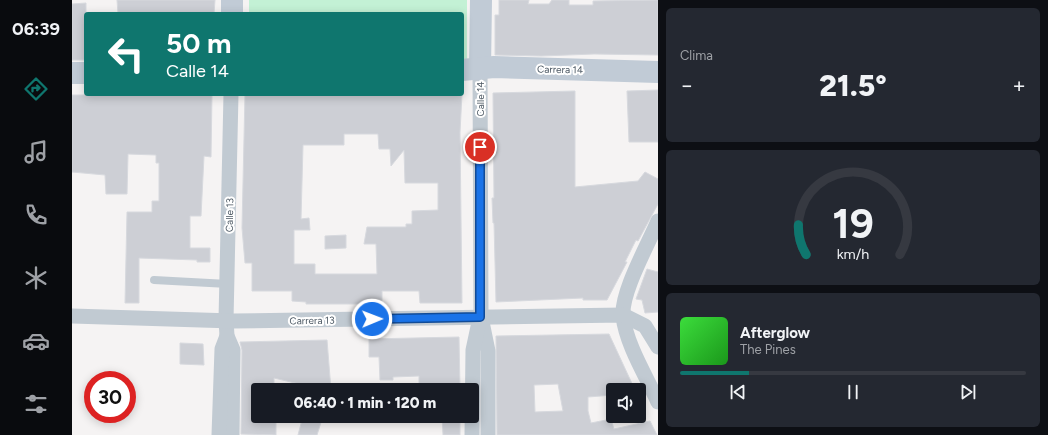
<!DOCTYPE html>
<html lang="es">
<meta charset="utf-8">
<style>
body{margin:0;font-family:Figtree,sans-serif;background:#242831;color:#f1f3f6;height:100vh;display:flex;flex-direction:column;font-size:15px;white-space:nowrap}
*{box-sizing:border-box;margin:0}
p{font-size:13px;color:#9ea1a6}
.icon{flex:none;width:22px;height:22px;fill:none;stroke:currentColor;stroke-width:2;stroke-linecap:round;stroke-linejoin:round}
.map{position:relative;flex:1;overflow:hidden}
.drawer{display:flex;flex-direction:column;gap:8px;padding:8px;background:#0d0f14;width:390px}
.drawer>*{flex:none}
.guide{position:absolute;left:12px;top:12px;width:380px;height:84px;border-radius:4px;box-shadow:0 2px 10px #0003;background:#0f766e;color:#fff;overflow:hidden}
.buttons{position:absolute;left:534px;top:383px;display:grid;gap:8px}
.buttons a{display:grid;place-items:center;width:40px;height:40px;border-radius:4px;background:#171b24;box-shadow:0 2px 10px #0003;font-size:20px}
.speed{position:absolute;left:12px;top:371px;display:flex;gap:8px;font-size:20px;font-weight:700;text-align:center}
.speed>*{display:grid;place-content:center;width:52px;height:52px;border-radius:50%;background:#171b24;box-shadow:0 2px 10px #0003;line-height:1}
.speed .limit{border:6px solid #d22;background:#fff;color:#111}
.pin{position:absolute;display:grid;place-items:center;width:34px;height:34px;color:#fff;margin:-17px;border:2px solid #fff;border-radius:50%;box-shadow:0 1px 4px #0007}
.me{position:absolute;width:44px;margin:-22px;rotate:89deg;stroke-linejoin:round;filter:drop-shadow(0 0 3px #0008)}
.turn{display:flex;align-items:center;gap:14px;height:84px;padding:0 16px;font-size:18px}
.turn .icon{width:52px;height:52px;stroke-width:2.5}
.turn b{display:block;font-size:28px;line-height:34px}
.big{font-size:30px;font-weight:800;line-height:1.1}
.drawer .card{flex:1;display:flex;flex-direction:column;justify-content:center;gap:6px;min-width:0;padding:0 14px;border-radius:6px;background:#242831}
.drawer .dial{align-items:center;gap:0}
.dial svg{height:104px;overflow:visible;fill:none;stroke:#363941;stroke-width:7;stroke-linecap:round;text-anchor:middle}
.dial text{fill:#f1f3f6;stroke:none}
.song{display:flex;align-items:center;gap:12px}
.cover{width:48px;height:48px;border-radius:6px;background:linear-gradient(135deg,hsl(120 70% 55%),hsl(120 70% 35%))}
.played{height:4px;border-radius:2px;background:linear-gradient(90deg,#0f766e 20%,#363941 20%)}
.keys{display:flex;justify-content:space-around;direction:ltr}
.heat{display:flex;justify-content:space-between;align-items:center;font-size:22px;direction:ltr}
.trip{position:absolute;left:179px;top:383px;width:228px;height:40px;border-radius:4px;background:#171b24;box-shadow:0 2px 10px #0003;font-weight:800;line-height:40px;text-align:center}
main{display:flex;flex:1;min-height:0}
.tab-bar{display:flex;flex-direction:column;width:72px;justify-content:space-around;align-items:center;background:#090b0e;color:#9ea1a6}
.tab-bar .icon{width:28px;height:28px}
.tab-bar .current{color:#0f766e}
.tab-bar b{font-size:18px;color:#f1f3f6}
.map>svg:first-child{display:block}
.green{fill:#c3f1d5}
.building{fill:#cdcfd5;stroke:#d7d9de;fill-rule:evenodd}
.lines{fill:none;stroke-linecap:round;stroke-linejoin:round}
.lane{stroke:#c1cad2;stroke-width:8}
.street{stroke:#c1cad2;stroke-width:15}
.secondary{stroke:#c1cbd6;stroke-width:22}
.route-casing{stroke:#114b97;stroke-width:10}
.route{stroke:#1a73e8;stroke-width:7}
.labels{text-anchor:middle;stroke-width:4;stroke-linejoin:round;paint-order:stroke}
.street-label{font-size:10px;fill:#4a5661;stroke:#fff}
</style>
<main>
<nav class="tab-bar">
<b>06:39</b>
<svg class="icon current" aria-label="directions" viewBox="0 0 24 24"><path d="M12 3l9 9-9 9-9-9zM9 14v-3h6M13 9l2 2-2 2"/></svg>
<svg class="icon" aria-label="music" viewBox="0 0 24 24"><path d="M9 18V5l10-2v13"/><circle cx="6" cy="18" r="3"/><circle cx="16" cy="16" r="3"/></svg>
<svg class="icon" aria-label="phone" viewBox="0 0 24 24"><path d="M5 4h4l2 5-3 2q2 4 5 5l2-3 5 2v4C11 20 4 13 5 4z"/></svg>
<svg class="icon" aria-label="climate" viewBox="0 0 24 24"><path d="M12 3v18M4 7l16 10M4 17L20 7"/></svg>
<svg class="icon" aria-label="car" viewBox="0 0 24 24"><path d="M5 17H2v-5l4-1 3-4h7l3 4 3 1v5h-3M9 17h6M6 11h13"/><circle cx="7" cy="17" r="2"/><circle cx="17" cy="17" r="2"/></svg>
<svg class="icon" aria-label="filters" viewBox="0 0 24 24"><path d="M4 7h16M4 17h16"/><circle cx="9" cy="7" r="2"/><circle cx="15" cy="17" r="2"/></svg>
</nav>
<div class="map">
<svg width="586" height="435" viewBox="0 0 586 435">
<rect width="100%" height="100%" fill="#f5f3f3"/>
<polygon class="green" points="177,0 395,0 395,61 390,61 390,14 177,14"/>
<g class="building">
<polygon points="45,0 143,0 142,14 46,14"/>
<polygon points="427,0 457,0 456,4 477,4 480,0 497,0 497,5 521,5 521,1 586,0 586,55 522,54 469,56 423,55 423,15 427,15"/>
<polygon points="14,3 14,60 0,60 0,4"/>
<polygon points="586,90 586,142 557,142 555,91"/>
<polygon points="503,91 503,187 566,181 573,172 586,179 586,204 566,241 564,240 553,262 555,262 535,300 511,300 511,298 424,302 422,223 421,223 420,198 422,198 421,93"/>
<polygon points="13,94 140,94 139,157 132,156 129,216 118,216 118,248 138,248 138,262 125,262 125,260 67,258 67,303 53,303 55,212 80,212 80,201 87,201 87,163 84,163 84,155 56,154 55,194 34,194 33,175 0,172 0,95 13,95"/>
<path d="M173,94H390L388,132L390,303H348L347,291H310V304H234V302L220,301V291H180V263H173L170,228ZM272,134H306L307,149H318L319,166L332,150L333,183H366V210L340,211V224H334V227H295L292,244H304L305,274H243V264H222V230H238L237,218L229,219L231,145H272Z"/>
<polygon points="274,235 274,248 253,249 253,236"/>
<polygon points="575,269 586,272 586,312 573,313 570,300 564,299"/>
<path d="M537,334L563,390H541V395L516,397V411L519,423L539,419L542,429L578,421L585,435H425L424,336ZM486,384L491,411L463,412L462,385Z"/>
<polygon points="387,337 388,390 347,390 347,376 321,377 321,380 308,380 307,357 297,357 297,339"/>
<polygon points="255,340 259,390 239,390 240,387 202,378 202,390 186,390 186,420 204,420 204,435 169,434 170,350 168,342"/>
<polygon points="108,343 131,344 132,365 108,364"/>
<polygon points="231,416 251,416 245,435 226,435"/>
<polygon points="370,416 388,416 388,435 371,435"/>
</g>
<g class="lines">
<polyline class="lane" points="82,280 156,284"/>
<g class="street">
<polyline points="408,69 409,317 416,351 416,435"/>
<polyline points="159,94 154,320 155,336 161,350 160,435"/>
<path d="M586,221C576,245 549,292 551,316C554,344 574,376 586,402"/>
<polyline points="0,316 161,321 551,315 573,326 586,347"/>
<polyline points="147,435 150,349 155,336"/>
<polyline points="400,435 401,350 407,322"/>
</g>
<g class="secondary">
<polyline points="160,14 160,0"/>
<polyline points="408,69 409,0"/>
<polyline points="390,70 422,67 586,72"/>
<polyline points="0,73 14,73"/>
</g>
</g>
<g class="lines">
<defs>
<polyline id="route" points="300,319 408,317 408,147"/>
</defs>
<use href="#route" class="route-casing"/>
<use href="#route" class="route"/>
</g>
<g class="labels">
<g class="street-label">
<text transform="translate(488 69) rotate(1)" y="4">Carrera 14</text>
<text transform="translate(408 99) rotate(-90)" y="4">Calle 14</text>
<text transform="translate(157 215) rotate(-89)" y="4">Calle 13</text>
<text transform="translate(240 320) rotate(-1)" y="4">Carrera 13</text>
</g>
</g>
</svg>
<div class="buttons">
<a><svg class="icon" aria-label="sound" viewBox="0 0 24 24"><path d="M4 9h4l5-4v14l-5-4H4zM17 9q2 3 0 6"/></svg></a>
</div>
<div class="speed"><div class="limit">30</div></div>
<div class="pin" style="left:408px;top:147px;background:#d93025"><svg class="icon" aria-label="arrive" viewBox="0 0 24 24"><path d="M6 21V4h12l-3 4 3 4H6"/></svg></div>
<svg class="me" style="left:300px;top:319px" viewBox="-20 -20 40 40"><circle r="17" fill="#1a73e8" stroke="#fff" stroke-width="3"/><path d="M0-11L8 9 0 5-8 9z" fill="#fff"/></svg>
<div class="trip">06:40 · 1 min · 120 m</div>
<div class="guide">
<div class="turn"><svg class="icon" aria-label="left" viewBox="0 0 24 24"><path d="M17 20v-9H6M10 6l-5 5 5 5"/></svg><div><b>50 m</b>Calle 14</div></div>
</div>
</div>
<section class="drawer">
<div class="card"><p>Clima</p>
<div class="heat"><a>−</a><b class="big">21.5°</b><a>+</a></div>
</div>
<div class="card dial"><svg viewBox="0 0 100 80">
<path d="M14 69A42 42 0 1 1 86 69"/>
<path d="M14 69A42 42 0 0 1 8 46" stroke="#0f766e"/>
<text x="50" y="56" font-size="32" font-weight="700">19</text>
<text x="50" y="72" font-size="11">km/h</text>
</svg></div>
<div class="card">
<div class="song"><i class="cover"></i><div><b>Afterglow</b><p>The Pines</p></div></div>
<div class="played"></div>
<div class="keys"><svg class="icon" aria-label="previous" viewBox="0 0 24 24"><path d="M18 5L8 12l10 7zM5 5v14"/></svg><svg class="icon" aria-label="pause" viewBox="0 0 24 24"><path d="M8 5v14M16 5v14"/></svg><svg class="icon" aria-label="next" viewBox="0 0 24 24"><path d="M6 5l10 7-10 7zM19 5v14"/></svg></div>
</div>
</section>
</main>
